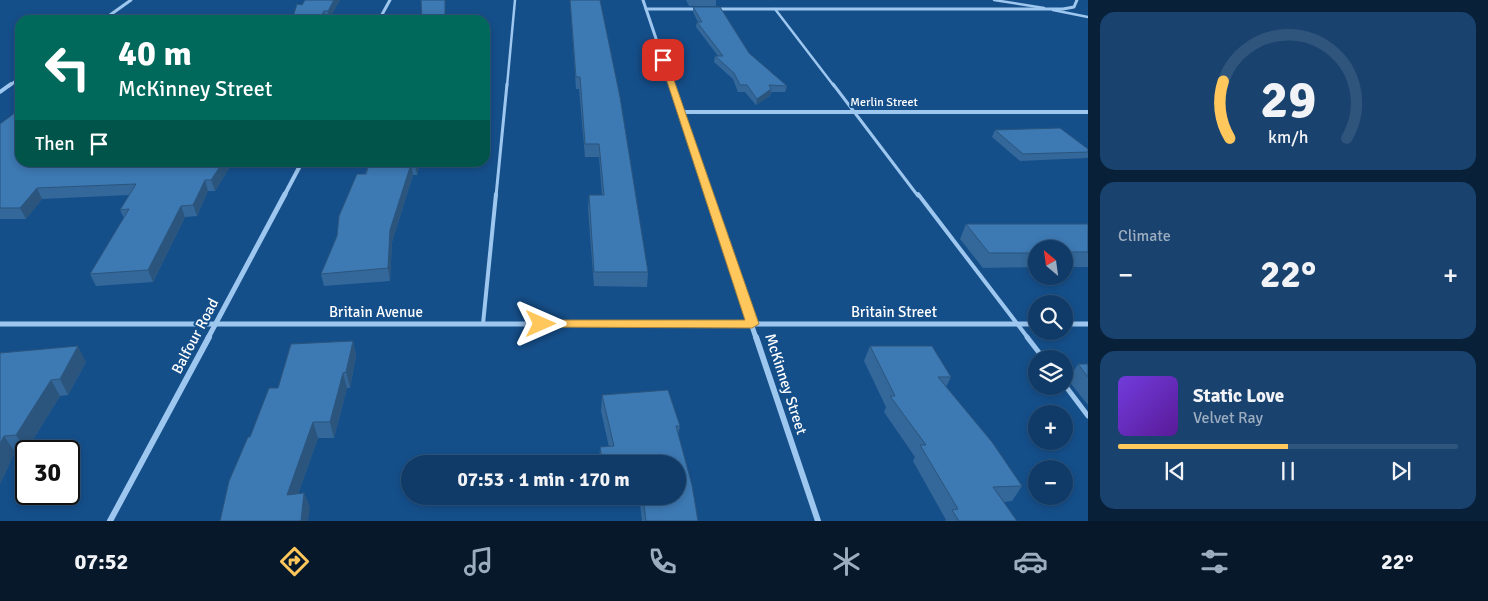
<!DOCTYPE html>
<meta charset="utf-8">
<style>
body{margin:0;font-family:Signika,sans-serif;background:#19426e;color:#f1f3f6;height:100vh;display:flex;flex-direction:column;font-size:19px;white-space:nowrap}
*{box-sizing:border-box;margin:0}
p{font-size:16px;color:#9cadc0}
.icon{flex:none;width:28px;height:28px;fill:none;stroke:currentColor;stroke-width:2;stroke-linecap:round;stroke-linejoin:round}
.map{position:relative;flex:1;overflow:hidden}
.panel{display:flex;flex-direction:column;gap:12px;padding:12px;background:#092039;width:400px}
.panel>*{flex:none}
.guide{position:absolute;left:15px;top:15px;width:475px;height:152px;border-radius:15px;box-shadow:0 2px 8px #0003,0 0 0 1px #30557c;background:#00695c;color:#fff;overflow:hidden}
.needle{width:32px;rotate:331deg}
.tools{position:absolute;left:1028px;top:240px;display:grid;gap:10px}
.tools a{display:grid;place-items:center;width:45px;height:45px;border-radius:50%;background:#103b68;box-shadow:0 2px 8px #0003,0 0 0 1px #30557c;font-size:25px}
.speed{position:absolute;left:15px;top:440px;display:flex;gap:10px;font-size:25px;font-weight:700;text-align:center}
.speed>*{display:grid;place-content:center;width:65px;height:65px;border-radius:50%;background:#103b68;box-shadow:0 2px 8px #0003,0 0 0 1px #30557c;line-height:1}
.speed .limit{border:2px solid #111;border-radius:8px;background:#fff;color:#111}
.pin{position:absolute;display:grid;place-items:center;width:42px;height:42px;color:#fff;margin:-21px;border-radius:10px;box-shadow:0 2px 8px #0006}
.me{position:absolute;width:55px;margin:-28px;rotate:90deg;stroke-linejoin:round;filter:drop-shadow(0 0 4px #0008)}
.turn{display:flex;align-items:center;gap:18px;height:105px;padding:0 20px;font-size:22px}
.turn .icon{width:65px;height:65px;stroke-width:2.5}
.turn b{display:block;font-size:35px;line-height:42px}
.then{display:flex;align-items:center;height:48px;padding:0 20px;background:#0003;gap:10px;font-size:19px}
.big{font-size:38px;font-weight:700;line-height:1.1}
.panel .card{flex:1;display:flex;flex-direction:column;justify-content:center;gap:8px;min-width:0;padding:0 18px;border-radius:15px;background:#19426e}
.panel .dial{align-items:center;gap:0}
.dial svg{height:130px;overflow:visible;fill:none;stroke:#30557c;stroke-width:7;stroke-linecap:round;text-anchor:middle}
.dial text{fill:#f1f3f6;stroke:none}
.song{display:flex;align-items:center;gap:15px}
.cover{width:60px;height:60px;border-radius:8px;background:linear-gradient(135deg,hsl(260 70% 55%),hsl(270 70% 35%))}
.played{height:5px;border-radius:2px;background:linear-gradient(90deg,#ffc75c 50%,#30557c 50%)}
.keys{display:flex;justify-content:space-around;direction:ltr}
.heat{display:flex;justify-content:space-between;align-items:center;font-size:28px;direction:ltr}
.trip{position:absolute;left:401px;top:455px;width:285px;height:50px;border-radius:25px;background:#103b68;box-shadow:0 2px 8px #0003,0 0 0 1px #30557c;font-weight:700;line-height:50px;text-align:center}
.tab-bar{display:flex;height:80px;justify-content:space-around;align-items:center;background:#06182a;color:#9cadc0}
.tab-bar .icon{width:35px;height:35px}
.tab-bar .selected{color:#ffc75c}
.tab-bar b{font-size:22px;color:#f1f3f6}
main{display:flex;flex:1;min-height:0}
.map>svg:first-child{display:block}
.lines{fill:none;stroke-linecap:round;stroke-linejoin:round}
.service-far3{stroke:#9ec7ef;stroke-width:2.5}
.service-far2{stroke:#9ec7ef;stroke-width:3}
.service-far1{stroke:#9ec7ef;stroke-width:4}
.service{stroke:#9ec7ef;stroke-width:5}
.minor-far3{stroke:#9ec7ef;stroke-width:3}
.minor-far2{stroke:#9ec7ef;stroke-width:4}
.minor-far1{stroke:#9ec7ef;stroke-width:5}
.minor{stroke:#9ec7ef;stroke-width:6}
.wall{fill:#34689a}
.shaded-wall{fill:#2b557d}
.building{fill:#3d79b3;stroke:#2b557d}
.route{fill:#ffc75c;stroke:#a6813c}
.labels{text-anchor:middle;stroke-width:4;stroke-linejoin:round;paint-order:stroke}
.far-street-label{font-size:12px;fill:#fff;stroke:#154f8a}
.street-label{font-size:15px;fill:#fff;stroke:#154f8a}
</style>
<main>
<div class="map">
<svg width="1088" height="521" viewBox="0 0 1088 521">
<rect width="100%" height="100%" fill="#154f8a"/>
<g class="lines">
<g class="service-far3">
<polyline points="994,0 1044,8"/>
<polyline points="775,9 834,86"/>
<polyline points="1053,10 1088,17"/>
<polyline points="507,86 515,0"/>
</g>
<g class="service-far2">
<polyline points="833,84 918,196"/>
<polyline points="496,196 507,84"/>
</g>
<g class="service-far1">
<polyline points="918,194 1028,338"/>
<polyline points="483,324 496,194"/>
</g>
<g class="service">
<polyline points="1027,337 1044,359"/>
<polyline points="1064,384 1088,416"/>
</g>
<g class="minor-far3">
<polyline points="643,0 672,86"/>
<polyline points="646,9 699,9"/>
<polyline points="715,9 1063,9 1074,7 1077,0"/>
<polyline points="103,20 131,0"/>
<polyline points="379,20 390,0"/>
<polyline points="9,86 20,78"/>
</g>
<g class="minor-far2">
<polyline points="671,84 709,196"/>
<polyline points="0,92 11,84"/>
<polyline points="681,112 1088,112"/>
<polyline points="284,196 302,162"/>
</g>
<g class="minor-far1">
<polyline points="708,194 756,338"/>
<polyline points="0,324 1036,324"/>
<polyline points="1064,324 1088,324"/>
<polyline points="208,338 285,194"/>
</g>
<g class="minor">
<polyline points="756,337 818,521"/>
<polyline points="110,521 209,337"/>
</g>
</g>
<g class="wall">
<polygon points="340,0 329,19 326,19 302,5"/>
<polygon points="570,0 600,0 648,272 647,287 594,286 588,209 589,195 602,195 599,157 585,157 579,89 576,89"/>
<polygon points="686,0 716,0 716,6 689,6"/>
<polygon points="693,7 787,86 785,92 771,92 770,96 756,105 745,92 738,92 733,79 714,62 715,56 718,56 696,27 697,22 698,22 693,12"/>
<polygon points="0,124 233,162 215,191 208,191 197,216 185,217 153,282 96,286 90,274 124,218 120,210 129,195 42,199 26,219 0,219"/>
<polygon points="995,130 1088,149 1088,157 1087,158 1020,161 992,137"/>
<polygon points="370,162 420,162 417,175 413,175 392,242 390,281 324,286 321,274"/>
<polygon points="966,224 1088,224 1088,267 1064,267 1064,249 1036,249 1036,267 983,268 960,239"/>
<polygon points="353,341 356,356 350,388 347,388 334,438 318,438 298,494 304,493 310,508 250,437"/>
<polygon points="870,346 951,377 946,387 1022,486 1012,501 1004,502 1017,521 945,521 946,520 913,461 915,457 884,412 886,407 864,361"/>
<polygon points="0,353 86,362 68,395 60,396 26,451 15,452 0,484"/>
<polygon points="1078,364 1088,364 1088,405 1068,380"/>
<polygon points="602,395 680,426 678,435 698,521 642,521 640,504 605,506 604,496 678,496 678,464 599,464 600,447 609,447 601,411"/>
</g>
<g class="shaded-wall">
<polygon points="334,0 340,0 329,19 328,11"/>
<polygon points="324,11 325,20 319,20"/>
<polygon points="771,89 770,96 756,105 757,99"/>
<polygon points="223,162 233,162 215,191 211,180"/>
<polygon points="416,162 420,162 417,175 415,164"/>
<polygon points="411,164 413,175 392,242 390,281 388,268 390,230"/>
<polygon points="205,180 208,191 197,216 193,205"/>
<polygon points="37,188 42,199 26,219 20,208"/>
<polygon points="181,206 185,217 153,282 148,270"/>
<polygon points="353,341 356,356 350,388 346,372"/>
<polygon points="78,346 86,362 68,395 60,379"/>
<polygon points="343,373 347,388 334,438 330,422"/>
<polygon points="51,380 60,396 26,451 16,435"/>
<polygon points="313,422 318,438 292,511 287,495"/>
<polygon points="4,436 15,452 0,484 0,444"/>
<polygon points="304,493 310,508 308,521 301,521"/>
</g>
<g class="building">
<polygon points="305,0 334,0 328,11 324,11 319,20 292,20 297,4 302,5"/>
<polygon points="421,0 445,0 445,20 422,20"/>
<polygon points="570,0 600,0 620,97 648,272 594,272 589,195 604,195 599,144 585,144 580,77 576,77"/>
<polygon points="693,7 720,7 749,53 787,86 769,85 771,89 757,99 747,85 740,85 734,73 715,56 723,56 697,22 702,22"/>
<polygon points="20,109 20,162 223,162 211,180 205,180 193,205 181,206 148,270 90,274 129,209 120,210 136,184 37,188 20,208 0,208 0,124"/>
<polygon points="1060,128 1088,149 1088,152 1023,154 995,130"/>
<polygon points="370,162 416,162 415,164 411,164 390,230 388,268 321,274 337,236 339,216 357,174 366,174"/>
<polygon points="966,224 1088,224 1088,252 1064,252 1064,249 1036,249 1036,253 989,253"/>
<polygon points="353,341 346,372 343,373 330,422 313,422 287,495 304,493 301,521 220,521 229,481 248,437 250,437 269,388 278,388 291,344"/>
<polygon points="78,346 60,379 51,380 16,435 4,436 0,444 0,353"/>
<polygon points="870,346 932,346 951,377 938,377 992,442 1022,486 993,487 1017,521 959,521 952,510 958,509 920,445 926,445 890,396 895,396"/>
<polygon points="1078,364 1088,364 1088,377"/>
<polygon points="668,390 680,426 676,426 692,485 698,521 646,521 643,496 678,496 678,464 603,464 600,447 614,446 602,395"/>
</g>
<polygon class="route" points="663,58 667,60 759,324 752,328 536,327 534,324 541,320 745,320 660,60"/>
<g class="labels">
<g class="far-street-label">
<text x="884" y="106">Merlin Street</text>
</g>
<g class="street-label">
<text x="376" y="317">Britain Avenue</text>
<text x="894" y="317">Britain Street</text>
<text transform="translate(195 336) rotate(-62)" y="5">Balfour Road</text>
<text transform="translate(786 384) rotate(72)" y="5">McKinney Street</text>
</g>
</g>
</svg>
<div class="tools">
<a><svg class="needle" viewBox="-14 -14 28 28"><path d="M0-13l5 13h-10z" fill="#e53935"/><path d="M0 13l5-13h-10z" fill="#9cadc0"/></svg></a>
<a><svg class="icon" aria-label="search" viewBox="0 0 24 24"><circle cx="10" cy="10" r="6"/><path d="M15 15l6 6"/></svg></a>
<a><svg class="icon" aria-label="layers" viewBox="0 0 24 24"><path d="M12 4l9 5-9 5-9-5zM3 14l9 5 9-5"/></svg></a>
<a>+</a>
<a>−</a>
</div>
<div class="speed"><div class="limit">30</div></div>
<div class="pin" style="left:663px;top:60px;background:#d93025"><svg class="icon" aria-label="arrive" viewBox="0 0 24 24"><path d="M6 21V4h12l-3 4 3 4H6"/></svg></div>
<svg class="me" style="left:541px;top:324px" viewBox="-20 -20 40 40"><path d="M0-17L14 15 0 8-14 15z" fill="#ffc75c" stroke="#fff" stroke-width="4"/></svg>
<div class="trip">07:53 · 1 min · 170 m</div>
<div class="guide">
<div class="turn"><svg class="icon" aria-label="left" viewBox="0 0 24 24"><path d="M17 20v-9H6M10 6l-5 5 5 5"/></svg><div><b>40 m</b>McKinney Street</div></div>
<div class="then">Then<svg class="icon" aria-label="arrive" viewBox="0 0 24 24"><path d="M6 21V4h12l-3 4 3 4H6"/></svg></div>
</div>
</div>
<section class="panel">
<div class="card dial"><svg viewBox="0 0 100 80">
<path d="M14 69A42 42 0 1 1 86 69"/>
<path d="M14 69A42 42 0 0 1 10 34" stroke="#ffc75c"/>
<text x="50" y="56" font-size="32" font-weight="700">29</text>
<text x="50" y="72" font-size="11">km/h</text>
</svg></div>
<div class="card"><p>Climate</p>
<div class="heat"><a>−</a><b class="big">22°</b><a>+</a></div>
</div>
<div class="card">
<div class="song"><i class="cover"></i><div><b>Static Love</b><p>Velvet Ray</p></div></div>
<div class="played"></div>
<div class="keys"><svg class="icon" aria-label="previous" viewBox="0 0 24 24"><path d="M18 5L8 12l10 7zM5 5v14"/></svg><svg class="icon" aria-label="pause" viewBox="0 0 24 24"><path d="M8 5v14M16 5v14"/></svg><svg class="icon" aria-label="next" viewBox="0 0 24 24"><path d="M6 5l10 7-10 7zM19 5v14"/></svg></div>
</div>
</section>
</main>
<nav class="tab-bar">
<b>07:52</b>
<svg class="icon selected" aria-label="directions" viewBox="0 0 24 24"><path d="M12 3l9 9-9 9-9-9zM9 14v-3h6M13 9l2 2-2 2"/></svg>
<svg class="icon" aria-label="music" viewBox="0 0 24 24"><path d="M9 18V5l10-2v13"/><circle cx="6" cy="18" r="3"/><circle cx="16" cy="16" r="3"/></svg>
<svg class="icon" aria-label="phone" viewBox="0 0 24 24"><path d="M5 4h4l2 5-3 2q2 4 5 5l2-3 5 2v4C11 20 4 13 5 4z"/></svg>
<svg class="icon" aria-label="climate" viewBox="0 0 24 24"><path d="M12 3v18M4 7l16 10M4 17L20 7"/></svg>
<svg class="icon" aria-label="car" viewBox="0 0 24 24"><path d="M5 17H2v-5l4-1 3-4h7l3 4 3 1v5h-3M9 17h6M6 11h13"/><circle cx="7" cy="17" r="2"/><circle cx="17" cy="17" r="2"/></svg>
<svg class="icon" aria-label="filters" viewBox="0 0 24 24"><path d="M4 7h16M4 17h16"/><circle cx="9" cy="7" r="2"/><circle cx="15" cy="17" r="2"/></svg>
<b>22°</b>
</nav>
